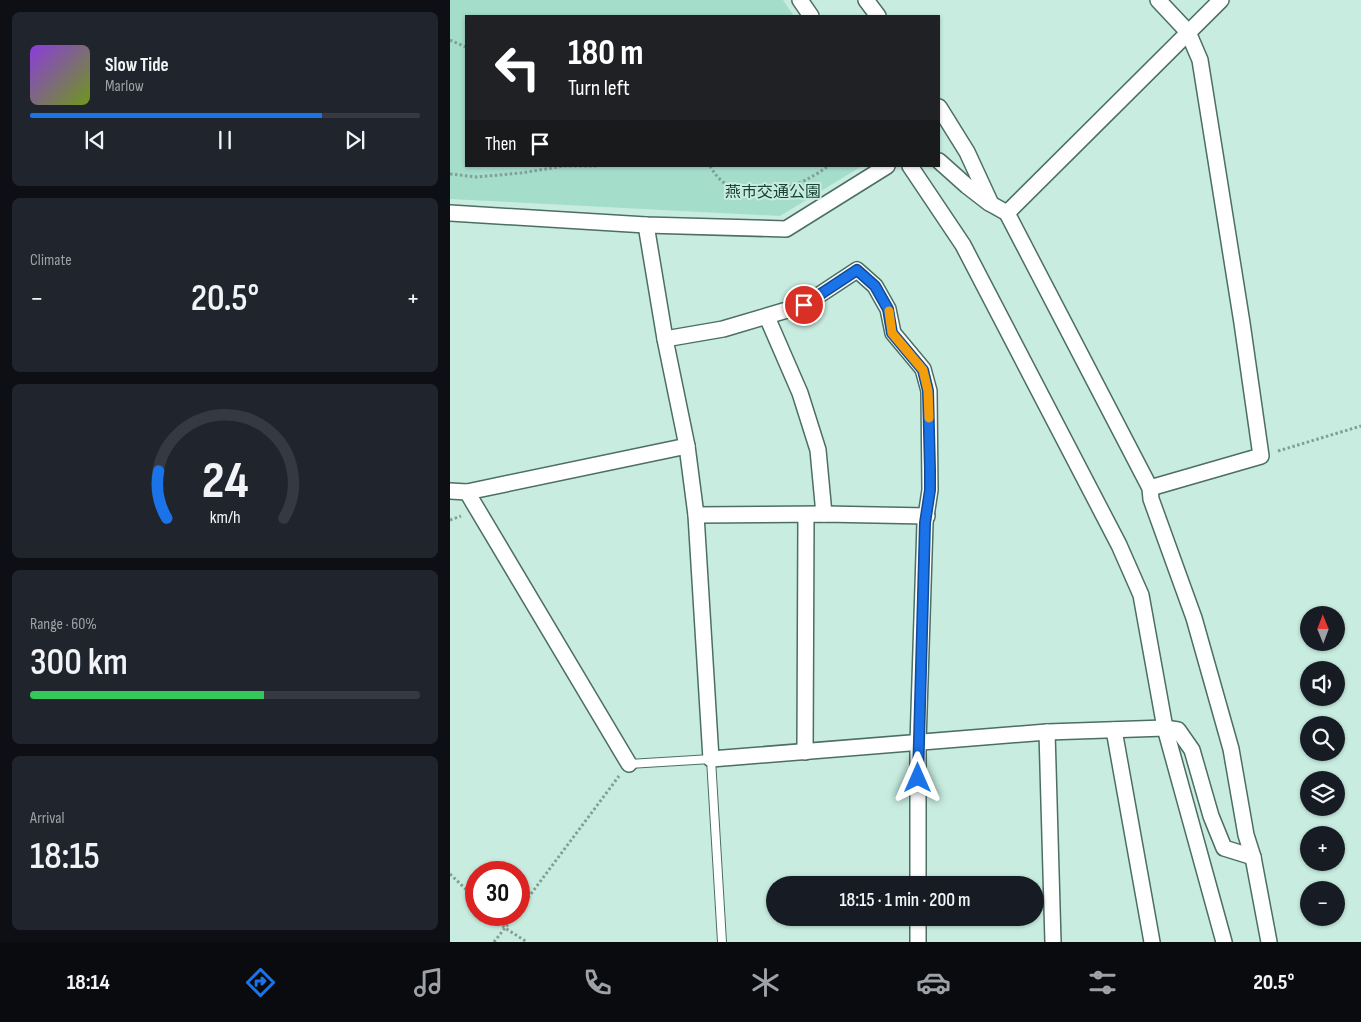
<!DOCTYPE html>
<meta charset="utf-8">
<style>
body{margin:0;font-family:"Sofia Sans Condensed","Noto Sans JP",sans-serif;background:#20242c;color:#f1f3f6;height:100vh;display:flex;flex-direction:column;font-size:19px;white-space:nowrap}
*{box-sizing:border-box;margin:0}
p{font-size:16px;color:#9ea1a6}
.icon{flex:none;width:28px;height:28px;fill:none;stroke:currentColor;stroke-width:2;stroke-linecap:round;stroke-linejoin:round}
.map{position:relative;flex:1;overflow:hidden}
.sheet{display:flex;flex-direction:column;gap:12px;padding:12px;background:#0d0f14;width:450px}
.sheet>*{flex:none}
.hud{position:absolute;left:15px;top:15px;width:475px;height:152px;border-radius:0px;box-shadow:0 1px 4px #0004;background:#202124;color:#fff;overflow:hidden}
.needle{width:32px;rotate:359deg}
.controls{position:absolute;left:850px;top:606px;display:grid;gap:10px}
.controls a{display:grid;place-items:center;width:45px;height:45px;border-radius:50%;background:#171b24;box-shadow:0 1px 4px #0004;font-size:25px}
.speed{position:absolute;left:15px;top:861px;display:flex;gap:10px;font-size:25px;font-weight:700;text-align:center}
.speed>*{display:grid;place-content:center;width:65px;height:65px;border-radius:50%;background:#171b24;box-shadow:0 1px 4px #0004;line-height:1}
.speed .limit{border:8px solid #d22;background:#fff;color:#111}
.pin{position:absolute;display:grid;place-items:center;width:42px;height:42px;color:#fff;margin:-21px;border:2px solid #fff;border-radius:50%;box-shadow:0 1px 5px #0007}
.me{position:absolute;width:55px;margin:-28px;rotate:0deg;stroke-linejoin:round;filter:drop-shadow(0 0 4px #0008)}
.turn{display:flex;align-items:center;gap:18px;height:105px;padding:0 20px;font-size:22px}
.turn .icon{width:65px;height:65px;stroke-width:2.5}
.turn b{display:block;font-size:35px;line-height:42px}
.then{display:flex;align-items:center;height:48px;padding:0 20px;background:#0003;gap:10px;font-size:19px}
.big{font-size:38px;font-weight:600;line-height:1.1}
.sheet .tile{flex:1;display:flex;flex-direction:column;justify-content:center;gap:8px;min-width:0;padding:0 18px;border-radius:8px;background:#20242c}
.sheet .dial{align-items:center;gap:0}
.dial svg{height:130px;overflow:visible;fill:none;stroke:#363941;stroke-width:7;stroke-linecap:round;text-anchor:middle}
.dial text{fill:#f1f3f6;stroke:none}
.song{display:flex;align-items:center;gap:15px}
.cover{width:60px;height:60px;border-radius:8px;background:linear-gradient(135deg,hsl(270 70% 55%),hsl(80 70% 35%))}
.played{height:5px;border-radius:2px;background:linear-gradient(90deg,#1a73e8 75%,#363941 75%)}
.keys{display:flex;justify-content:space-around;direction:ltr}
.heat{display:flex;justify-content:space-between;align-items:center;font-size:28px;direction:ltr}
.charge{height:8px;border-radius:4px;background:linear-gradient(90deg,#34c759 60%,#363941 0)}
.trip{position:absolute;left:316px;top:876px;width:278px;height:50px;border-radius:25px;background:#171b24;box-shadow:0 1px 4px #0004;font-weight:600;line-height:50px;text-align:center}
.dock{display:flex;height:80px;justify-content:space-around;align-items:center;background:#090b0e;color:#9ea1a6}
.dock .icon{width:35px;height:35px}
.dock .on{color:#1a73e8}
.dock b{font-size:22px;color:#f1f3f6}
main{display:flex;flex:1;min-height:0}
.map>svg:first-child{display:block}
.green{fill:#a4ddca}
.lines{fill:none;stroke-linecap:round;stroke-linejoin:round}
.service-casing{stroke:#4c6e63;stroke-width:10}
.minor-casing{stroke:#4c6e63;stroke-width:18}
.path{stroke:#839e95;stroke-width:3;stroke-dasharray:2.5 2.5;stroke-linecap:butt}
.service{stroke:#fff;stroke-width:8}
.minor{stroke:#fff;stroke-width:15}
.route-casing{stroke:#114b97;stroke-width:12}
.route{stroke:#1a73e8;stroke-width:9}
.slow{stroke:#f59e0b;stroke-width:9}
.labels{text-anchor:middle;stroke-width:4;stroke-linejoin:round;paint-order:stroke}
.park-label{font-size:16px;fill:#184438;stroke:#c8ede0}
</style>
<main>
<section class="sheet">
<div class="tile">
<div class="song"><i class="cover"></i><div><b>Slow Tide</b><p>Marlow</p></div></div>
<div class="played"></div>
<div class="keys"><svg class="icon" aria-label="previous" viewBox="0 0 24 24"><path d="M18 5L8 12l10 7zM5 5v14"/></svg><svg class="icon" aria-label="pause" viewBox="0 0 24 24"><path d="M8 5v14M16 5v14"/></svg><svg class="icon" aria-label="next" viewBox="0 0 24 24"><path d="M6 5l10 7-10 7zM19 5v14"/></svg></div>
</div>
<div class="tile"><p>Climate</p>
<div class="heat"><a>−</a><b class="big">20.5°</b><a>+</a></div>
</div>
<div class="tile dial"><svg viewBox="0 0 100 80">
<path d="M14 69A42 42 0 1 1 86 69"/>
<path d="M14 69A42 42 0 0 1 9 40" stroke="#1a73e8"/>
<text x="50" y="56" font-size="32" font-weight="700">24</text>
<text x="50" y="72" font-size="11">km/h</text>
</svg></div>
<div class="tile"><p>Range · 60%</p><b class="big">300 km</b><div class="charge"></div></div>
<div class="tile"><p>Arrival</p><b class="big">18:15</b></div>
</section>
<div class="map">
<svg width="911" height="942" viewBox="0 0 911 942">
<rect width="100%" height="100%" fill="#c8ede0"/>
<polygon class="green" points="0,0 333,0 344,16 16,16 16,166 412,166 330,216 0,199"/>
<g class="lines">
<defs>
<polyline id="service" points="179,764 261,759 272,942"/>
<g id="minor">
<polyline points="350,0 361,16"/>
<polyline points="416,0 428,16"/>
<polyline points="489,107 517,152 541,204 557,213 700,488 701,499 744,618 781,749 796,835 803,857 819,942"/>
<polyline points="489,161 517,186 539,203"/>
<polyline points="460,166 513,245 669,545 691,595 715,728 774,942"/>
<polyline points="0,213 196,225 336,229 437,166"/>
<polyline points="557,213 771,0"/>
<polyline points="196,225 215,339 237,446 246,515 261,759 597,732 715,728 728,730 742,750 761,816 774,848 803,857"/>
<polyline points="317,317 350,393 368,450 374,514"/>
<polyline points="215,339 273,329 354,305 407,270 425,286 438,309 443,333 473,369 479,391 480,490 475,523 468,743 468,885"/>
<polyline points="700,488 811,456 792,323 750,60 738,32 708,0"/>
<polyline points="0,491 17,492 237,446"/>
<polyline points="17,492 179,764"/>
<polyline points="246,515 374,514 477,516"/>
<polyline points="664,730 702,942"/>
<polyline points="597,732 603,942"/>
<polyline points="355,752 356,515"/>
<polyline points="468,918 468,942"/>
</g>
</defs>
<use href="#service" class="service-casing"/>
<use href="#minor" class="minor-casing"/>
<g class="path">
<polyline points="0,40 16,47"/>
<path d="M260,166C284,211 346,191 378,166"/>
<polyline points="0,174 27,177 71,173 114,166 148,166"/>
<polyline points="828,451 911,426"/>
<polyline points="0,520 11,516"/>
<polyline points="0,874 26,899"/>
<polyline points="69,910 169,776"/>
<polyline points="42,915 55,928 77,942"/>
<polyline points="44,942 65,915"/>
</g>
<use href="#service" class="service"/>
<use href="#minor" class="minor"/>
</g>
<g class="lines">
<defs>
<polyline id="route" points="354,305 407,270 425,286 438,309 442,333 473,370 478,391 480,470 480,490 475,523 468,778"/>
</defs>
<use href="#route" class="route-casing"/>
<use href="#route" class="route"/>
<polyline class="slow" points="439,311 442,333 473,370 478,391 479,418"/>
</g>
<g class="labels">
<g class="park-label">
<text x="323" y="197">燕市交通公園</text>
</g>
</g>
</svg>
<div class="controls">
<a><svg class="needle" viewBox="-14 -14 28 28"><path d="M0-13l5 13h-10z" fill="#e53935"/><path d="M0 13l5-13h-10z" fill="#9ea1a6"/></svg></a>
<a><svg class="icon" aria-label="sound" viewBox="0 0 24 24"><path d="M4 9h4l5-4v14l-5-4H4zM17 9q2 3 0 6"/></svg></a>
<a><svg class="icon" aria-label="search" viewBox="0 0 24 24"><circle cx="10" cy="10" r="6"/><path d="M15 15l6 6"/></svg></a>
<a><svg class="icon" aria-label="layers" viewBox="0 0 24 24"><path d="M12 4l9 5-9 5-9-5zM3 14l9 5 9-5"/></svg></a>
<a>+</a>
<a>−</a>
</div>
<div class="speed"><div class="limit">30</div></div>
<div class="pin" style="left:354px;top:305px;background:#d93025"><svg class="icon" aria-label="arrive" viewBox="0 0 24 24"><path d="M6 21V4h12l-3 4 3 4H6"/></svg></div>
<svg class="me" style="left:468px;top:778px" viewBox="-20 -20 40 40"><path d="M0-17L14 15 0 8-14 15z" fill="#1a73e8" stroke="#fff" stroke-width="4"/></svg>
<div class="trip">18:15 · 1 min · 200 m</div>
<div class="hud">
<div class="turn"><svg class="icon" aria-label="left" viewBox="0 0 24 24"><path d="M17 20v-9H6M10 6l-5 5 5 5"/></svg><div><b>180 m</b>Turn left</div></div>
<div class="then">Then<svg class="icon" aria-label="arrive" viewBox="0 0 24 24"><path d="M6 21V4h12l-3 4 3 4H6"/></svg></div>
</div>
</div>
</main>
<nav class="dock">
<b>18:14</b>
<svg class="icon on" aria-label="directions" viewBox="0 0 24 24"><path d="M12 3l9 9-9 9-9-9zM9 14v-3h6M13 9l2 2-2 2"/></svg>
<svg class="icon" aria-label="music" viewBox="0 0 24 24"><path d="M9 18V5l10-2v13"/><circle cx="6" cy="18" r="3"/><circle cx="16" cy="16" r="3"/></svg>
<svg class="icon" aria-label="phone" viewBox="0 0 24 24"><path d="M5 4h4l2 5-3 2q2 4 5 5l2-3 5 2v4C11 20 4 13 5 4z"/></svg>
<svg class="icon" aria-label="climate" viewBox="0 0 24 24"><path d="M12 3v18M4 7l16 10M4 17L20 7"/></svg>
<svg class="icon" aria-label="car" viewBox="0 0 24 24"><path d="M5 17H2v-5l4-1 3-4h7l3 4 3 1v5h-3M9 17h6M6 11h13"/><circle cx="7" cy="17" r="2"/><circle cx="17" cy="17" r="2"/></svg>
<svg class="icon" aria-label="filters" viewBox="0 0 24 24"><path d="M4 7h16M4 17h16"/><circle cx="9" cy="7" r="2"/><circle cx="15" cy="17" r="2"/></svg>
<b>20.5°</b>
</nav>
